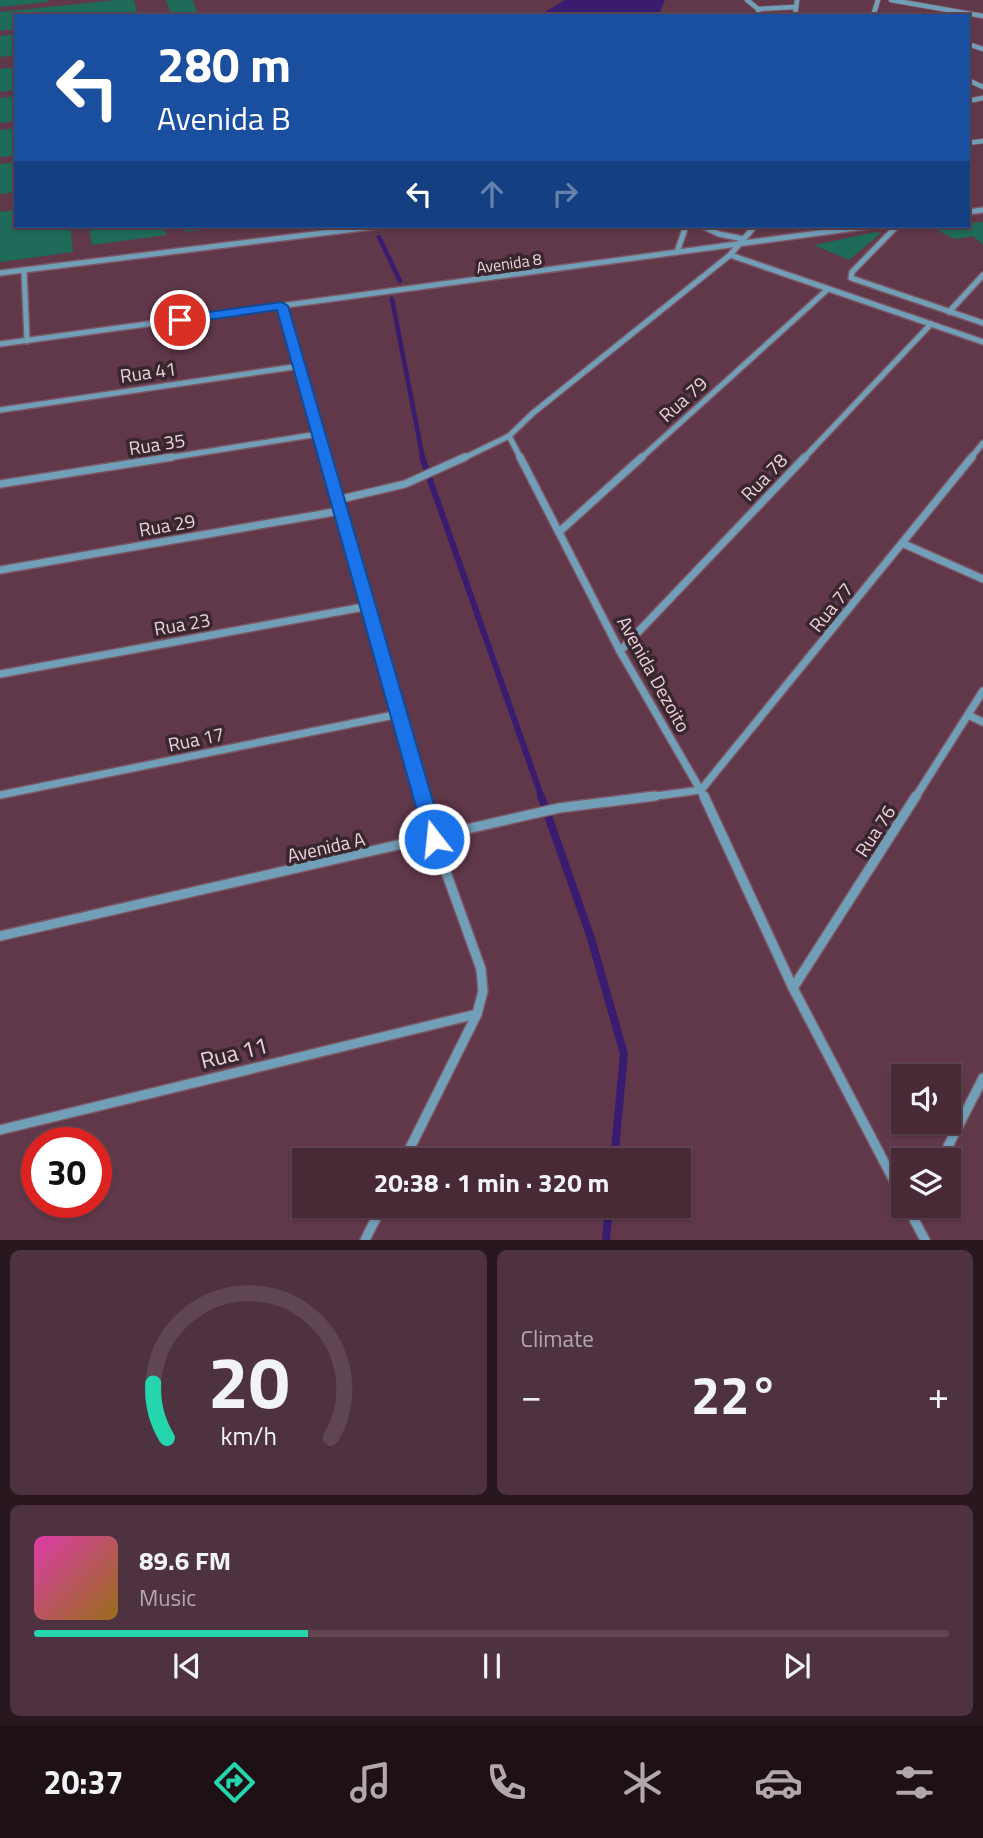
<!DOCTYPE html>
<meta charset="utf-8">
<style>
body{margin:0;font-family:"Titillium Web",sans-serif;background:#4f323f;color:#f1f3f6;height:100vh;display:flex;flex-direction:column;font-size:26px;white-space:nowrap}
*{box-sizing:border-box;margin:0}
p{font-size:23px;color:#b1a7ad}
.icon{flex:none;width:38px;height:38px;fill:none;stroke:currentColor;stroke-width:2;stroke-linecap:round;stroke-linejoin:round}
.map{position:relative;height:1240px;overflow:hidden}
.drawer{display:flex;flex-direction:column;gap:10px;padding:10px;background:#28171e;flex:1}
.drawer>*{flex:none}
.guide{position:absolute;left:14px;top:14px;width:956px;height:214px;border-radius:0px;box-shadow:0 2px 5px #0004,0 0 0 2px #604652;background:#1a4fa0;color:#fff;overflow:hidden}
.tools{position:absolute;left:891px;top:1064px;display:grid;gap:14px}
.tools a{display:grid;place-items:center;width:70px;height:70px;border-radius:0px;background:#482a37;box-shadow:0 2px 5px #0004,0 0 0 2px #604652;font-size:35px}
.speed{position:absolute;left:21px;top:1127px;display:flex;gap:14px;font-size:35px;font-weight:700;text-align:center}
.speed>*{display:grid;place-content:center;width:91px;height:91px;border-radius:50%;background:#482a37;box-shadow:0 2px 5px #0004,0 0 0 2px #604652;line-height:1}
.speed .limit{border:10px solid #d22;background:#fff;color:#111}
.pin{position:absolute;display:grid;place-items:center;width:60px;height:60px;color:#fff;margin:-30px;border:4px solid #fff;border-radius:50%;box-shadow:0 2px 7px #0007}
.me{position:absolute;width:77px;margin:-38px;rotate:344deg;stroke-linejoin:round;filter:drop-shadow(0 0 5px #0008)}
.turn{display:flex;align-items:center;gap:24px;height:147px;padding:0 28px;font-size:32px}
.turn .icon{width:91px;height:91px;stroke-width:2.5}
.turn b{display:block;font-size:49px;line-height:60px}
.lanes{display:flex;align-items:center;height:66px;padding:0 28px;background:#0003;justify-content:center;gap:35px;direction:ltr}
.lanes .off{opacity:.35}
.big{font-size:52px;font-weight:700;line-height:1.1}
.drawer .card{flex:1;display:flex;flex-direction:column;justify-content:center;gap:10px;min-width:0;padding:0 24px;border-radius:10px;background:#4f323f}
.drawer .dial{align-items:center;gap:0}
.dial svg{height:182px;overflow:visible;fill:none;stroke:#604652;stroke-width:7;stroke-linecap:round;text-anchor:middle}
.dial text{fill:#f1f3f6;stroke:none}
.song{display:flex;align-items:center;gap:21px}
.cover{width:84px;height:84px;border-radius:10px;background:linear-gradient(135deg,hsl(320 70% 55%),hsl(40 70% 35%))}
.played{height:7px;border-radius:4px;background:linear-gradient(90deg,#24d5ae 30%,#604652 30%)}
.keys{display:flex;justify-content:space-around;direction:ltr}
.heat{display:flex;justify-content:space-between;align-items:center;font-size:38px;direction:ltr}
.drawer .tiles{flex:1;display:grid;gap:10px;grid-template-columns:1fr 1fr}
.card:last-child{grid-column:span 2}
.trip{position:absolute;left:292px;top:1148px;width:399px;height:70px;border-radius:0px;background:#482a37;box-shadow:0 2px 5px #0004,0 0 0 2px #604652;font-weight:700;line-height:70px;text-align:center}
.tabs{display:flex;height:112px;justify-content:space-around;align-items:center;background:#1d1116;color:#b1a7ad}
.tabs .icon{width:49px;height:49px}
.tabs .on{color:#24d5ae}
.tabs b{font-size:32px;color:#f1f3f6}
.map>svg:first-child{display:block}
.water{fill:#391c6f}
.lines{fill:none;stroke-linecap:round;stroke-linejoin:round}
.stream-far2{stroke:#391c6f;stroke-width:4.5}
.stream-far1{stroke:#391c6f;stroke-width:6}
.stream{stroke:#391c6f;stroke-width:8}
.building{fill:#1d6b58}
.minor-far3-casing{stroke:#7c5766;stroke-width:6}
.minor-far2-casing{stroke:#7c5766;stroke-width:8}
.minor-far1-casing{stroke:#7c5766;stroke-width:10}
.minor-casing{stroke:#7c5766;stroke-width:12}
.minor-far3{stroke:#729fb8;stroke-width:4.5}
.minor-far2{stroke:#729fb8;stroke-width:5}
.minor-far1{stroke:#729fb8;stroke-width:7}
.minor{stroke:#729fb8;stroke-width:9}
.route{fill:#1a73e8;stroke:#114b97;stroke-width:2}
.labels{text-anchor:middle;stroke-width:7;stroke-linejoin:round;paint-order:stroke}
.far-street-label{font-size:16px;fill:#ead1da;stroke:#39262e}
.street-label{font-size:19px;fill:#ead1da;stroke:#39262e}
.near-street-label{font-size:23px;fill:#ead1da;stroke:#39262e}
</style>
<div class="map">
<svg width="983" height="1240" viewBox="0 0 983 1240">
<rect width="100%" height="100%" fill="#603849"/>
<polygon class="water" points="565,0 665,0 658,16 538,16"/>
<g class="lines">
<g class="stream-far2">
<polyline points="379,237 400,281"/>
<polyline points="392,299 423,459"/>
</g>
<polyline class="stream-far1" points="422,457 542,798"/>
<g class="stream">
<polyline points="541,796 591,938 624,1054 614,1160"/>
<polyline points="606,1240 609,1206"/>
</g>
</g>
<g class="building">
<polygon points="0,0 48,0 48,2 0,7"/>
<polygon points="116,0 134,0 138,16 16,16 16,29 0,31 0,12"/>
<polygon points="166,0 193,0 198,16 171,16"/>
<polygon points="16,34 16,55 0,57 0,36"/>
<polygon points="16,67 16,90 0,92 0,69"/>
<polygon points="16,96 16,121 0,123 0,98"/>
<polygon points="16,128 16,156 0,157 0,130"/>
<polygon points="16,162 16,192 0,194 0,164"/>
<polygon points="16,210 16,226 70,226 73,252 0,262 0,212"/>
<polygon points="983,222 983,245 973,236 955,239 931,227"/>
<polygon points="89,226 164,226 166,235 92,245"/>
<polygon points="184,226 224,226 224,227 186,232"/>
<polygon points="876,232 881,233 849,260 814,245"/>
</g>
<g class="lines">
<defs>
<g id="minor-far3">
<polyline points="747,0 758,9 759,16"/>
<polyline points="891,0 983,16"/>
<polyline points="758,9 796,7"/>
<polyline points="795,16 797,0"/>
<polyline points="873,16 878,0"/>
<polyline points="968,44 983,49"/>
<polyline points="968,80 983,87"/>
<polyline points="968,101 983,98"/>
<polyline points="968,143 983,141"/>
</g>
<g id="minor-far2">
<polyline points="968,212 983,210"/>
<polyline points="702,226 719,234 743,239"/>
<polyline points="897,226 852,272 851,278 983,323"/>
<polyline points="677,252 686,226"/>
<polyline points="730,255 983,342"/>
<polyline points="24,270 380,226"/>
<polyline points="0,273 24,270 27,341"/>
<polyline points="282,306 326,459"/>
<polyline points="949,312 983,275"/>
<polyline points="0,344 870,226"/>
<polyline points="0,410 300,366"/>
<polyline points="161,459 318,434"/>
<polyline points="462,459 509,436"/>
<polyline points="521,459 509,436 533,413 730,255 755,226"/>
<polyline points="640,459 828,289"/>
<polyline points="803,459 931,324"/>
<polyline points="970,459 983,443"/>
</g>
<g id="minor-far1">
<polyline points="325,457 422,798"/>
<polyline points="520,457 620,651 705,798"/>
<polyline points="0,484 172,457"/>
<polyline points="337,500 405,484 465,457"/>
<polyline points="559,532 642,457"/>
<polyline points="904,544 983,579"/>
<polyline points="0,570 340,511"/>
<polyline points="620,651 805,457"/>
<polyline points="0,674 369,606"/>
<polyline points="968,715 983,722"/>
<polyline points="0,795 399,714"/>
<polyline points="641,798 701,790 972,457"/>
<polyline points="915,798 983,691"/>
</g>
<g id="minor">
<polyline points="704,796 793,988 903,1198"/>
<polyline points="0,936 559,808 655,796"/>
<polyline points="793,988 916,796"/>
<polyline points="0,1130 477,1014"/>
<polyline points="404,1160 477,1014 483,991 481,969 434,839 422,796"/>
<polyline points="941,1160 983,1078"/>
<polyline points="907,1206 925,1240"/>
<polyline points="365,1240 382,1206"/>
</g>
</defs>
<use href="#minor-far3" class="minor-far3-casing"/>
<use href="#minor-far2" class="minor-far2-casing"/>
<use href="#minor-far1" class="minor-far1-casing"/>
<use href="#minor" class="minor-casing"/>
<use href="#minor-far3" class="minor-far3"/>
<use href="#minor-far2" class="minor-far2"/>
<use href="#minor-far1" class="minor-far1"/>
<use href="#minor" class="minor"/>
</g>
<polygon class="route" points="282,302 288,306 444,839 441,844 434,846 428,844 425,839 277,310 180,324 174,320 180,316"/>
<g class="labels">
<g class="far-street-label">
<text transform="translate(509 263) rotate(-8)" y="6">Avenida 8</text>
</g>
<g class="street-label">
<text transform="translate(148 372) rotate(-8)" y="7">Rua 41</text>
<text transform="translate(683 399) rotate(-42)" y="7">Rua 79</text>
<text transform="translate(157 444) rotate(-9)" y="7">Rua 35</text>
<text transform="translate(764 477) rotate(-46)" y="7">Rua 78</text>
<text transform="translate(167 525) rotate(-10)" y="7">Rua 29</text>
<text transform="translate(831 607) rotate(-51)" y="7">Rua 77</text>
<text transform="translate(182 624) rotate(-10)" y="7">Rua 23</text>
<text transform="translate(654 674) rotate(61)" y="7">Avenida Dezoito</text>
<text transform="translate(196 739) rotate(-12)" y="7">Rua 17</text>
<text transform="translate(875 831) rotate(-57)" y="7">Rua 76</text>
<text transform="translate(326 847) rotate(-13)" y="7">Avenida A</text>
</g>
<g class="near-street-label">
<text transform="translate(234 1053) rotate(-14)" y="8">Rua 11</text>
</g>
</g>
</svg>
<div class="tools">
<a><svg class="icon" aria-label="sound" viewBox="0 0 24 24"><path d="M4 9h4l5-4v14l-5-4H4zM17 9q2 3 0 6"/></svg></a>
<a><svg class="icon" aria-label="layers" viewBox="0 0 24 24"><path d="M12 4l9 5-9 5-9-5zM3 14l9 5 9-5"/></svg></a>
</div>
<div class="speed"><div class="limit">30</div></div>
<div class="pin" style="left:180px;top:320px;background:#d93025"><svg class="icon" aria-label="arrive" viewBox="0 0 24 24"><path d="M6 21V4h12l-3 4 3 4H6"/></svg></div>
<svg class="me" style="left:434px;top:839px" viewBox="-20 -20 40 40"><circle r="17" fill="#1a73e8" stroke="#fff" stroke-width="3"/><path d="M0-11L8 9 0 5-8 9z" fill="#fff"/></svg>
<div class="trip">20:38 · 1 min · 320 m</div>
<div class="guide">
<div class="turn"><svg class="icon" aria-label="left" viewBox="0 0 24 24"><path d="M17 20v-9H6M10 6l-5 5 5 5"/></svg><div><b>280 m</b>Avenida B</div></div>
<div class="lanes"><svg class="icon" aria-label="left" viewBox="0 0 24 24"><path d="M17 20v-9H6M10 6l-5 5 5 5"/></svg><svg class="icon off" aria-label="ahead" viewBox="0 0 24 24"><path d="M12 20V5M6 11l6-6 6 6"/></svg><svg class="icon off" aria-label="right" viewBox="0 0 24 24"><path d="M7 20v-9h11M14 6l5 5-5 5"/></svg></div>
</div>
</div>
<section class="drawer">
<div class="tiles">
<div class="card dial"><svg viewBox="0 0 100 80">
<path d="M14 69A42 42 0 1 1 86 69"/>
<path d="M14 69A42 42 0 0 1 8 45" stroke="#24d5ae"/>
<text x="50" y="56" font-size="32" font-weight="700">20</text>
<text x="50" y="72" font-size="11">km/h</text>
</svg></div>
<div class="card"><p>Climate</p>
<div class="heat"><a>−</a><b class="big">22°</b><a>+</a></div>
</div>
<div class="card">
<div class="song"><i class="cover"></i><div><b>89.6 FM</b><p>Music</p></div></div>
<div class="played"></div>
<div class="keys"><svg class="icon" aria-label="previous" viewBox="0 0 24 24"><path d="M18 5L8 12l10 7zM5 5v14"/></svg><svg class="icon" aria-label="pause" viewBox="0 0 24 24"><path d="M8 5v14M16 5v14"/></svg><svg class="icon" aria-label="next" viewBox="0 0 24 24"><path d="M6 5l10 7-10 7zM19 5v14"/></svg></div>
</div>
</div>
</section>
<nav class="tabs">
<b>20:37</b>
<svg class="icon on" aria-label="directions" viewBox="0 0 24 24"><path d="M12 3l9 9-9 9-9-9zM9 14v-3h6M13 9l2 2-2 2"/></svg>
<svg class="icon" aria-label="music" viewBox="0 0 24 24"><path d="M9 18V5l10-2v13"/><circle cx="6" cy="18" r="3"/><circle cx="16" cy="16" r="3"/></svg>
<svg class="icon" aria-label="phone" viewBox="0 0 24 24"><path d="M5 4h4l2 5-3 2q2 4 5 5l2-3 5 2v4C11 20 4 13 5 4z"/></svg>
<svg class="icon" aria-label="climate" viewBox="0 0 24 24"><path d="M12 3v18M4 7l16 10M4 17L20 7"/></svg>
<svg class="icon" aria-label="car" viewBox="0 0 24 24"><path d="M5 17H2v-5l4-1 3-4h7l3 4 3 1v5h-3M9 17h6M6 11h13"/><circle cx="7" cy="17" r="2"/><circle cx="17" cy="17" r="2"/></svg>
<svg class="icon" aria-label="filters" viewBox="0 0 24 24"><path d="M4 7h16M4 17h16"/><circle cx="9" cy="7" r="2"/><circle cx="15" cy="17" r="2"/></svg>
</nav>
